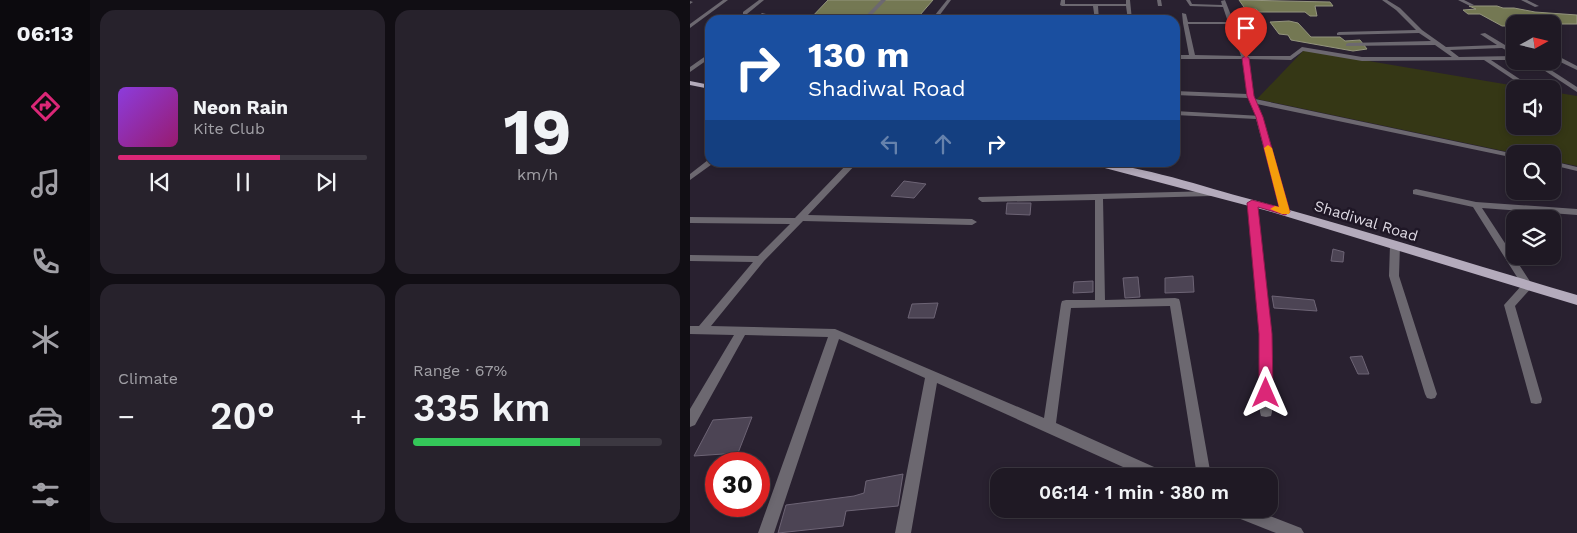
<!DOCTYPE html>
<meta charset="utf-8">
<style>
body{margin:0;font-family:"Work Sans",sans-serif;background:#27222c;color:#f1f3f6;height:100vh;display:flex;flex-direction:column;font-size:19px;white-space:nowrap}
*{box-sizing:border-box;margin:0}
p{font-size:16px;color:#a1a0a6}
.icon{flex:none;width:28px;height:28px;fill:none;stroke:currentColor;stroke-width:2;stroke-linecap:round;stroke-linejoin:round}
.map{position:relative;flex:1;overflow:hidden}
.side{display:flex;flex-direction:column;gap:10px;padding:10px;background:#110e14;width:600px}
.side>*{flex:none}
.hud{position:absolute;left:15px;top:15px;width:475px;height:152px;border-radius:15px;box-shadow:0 2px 8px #0003,0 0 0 1px #3c3841;background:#1a4fa0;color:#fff;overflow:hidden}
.needle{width:32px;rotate:82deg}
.controls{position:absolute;left:816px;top:15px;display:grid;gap:10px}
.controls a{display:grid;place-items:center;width:55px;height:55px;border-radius:10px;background:#1f1924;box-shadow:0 2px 8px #0003,0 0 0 1px #3c3841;font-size:25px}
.speed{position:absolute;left:15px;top:452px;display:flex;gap:10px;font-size:25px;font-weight:700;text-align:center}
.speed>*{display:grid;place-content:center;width:65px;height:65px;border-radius:50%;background:#1f1924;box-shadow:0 2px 8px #0003,0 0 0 1px #3c3841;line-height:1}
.speed .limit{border:8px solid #d22;background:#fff;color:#111}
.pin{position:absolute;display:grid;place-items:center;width:42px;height:42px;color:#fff;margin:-51px -21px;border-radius:50% 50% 50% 0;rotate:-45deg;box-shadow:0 0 5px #0007}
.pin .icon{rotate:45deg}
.me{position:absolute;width:55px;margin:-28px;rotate:0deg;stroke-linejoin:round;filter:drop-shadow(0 0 4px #0008)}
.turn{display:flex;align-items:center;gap:18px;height:105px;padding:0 20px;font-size:22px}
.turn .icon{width:65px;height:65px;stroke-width:2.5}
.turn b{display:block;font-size:35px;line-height:42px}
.lanes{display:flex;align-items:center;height:48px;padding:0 20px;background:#0003;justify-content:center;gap:25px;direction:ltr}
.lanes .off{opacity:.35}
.big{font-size:38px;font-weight:600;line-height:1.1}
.side .tile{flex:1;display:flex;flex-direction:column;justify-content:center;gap:8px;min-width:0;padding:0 18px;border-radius:15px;background:#27222c}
.side .dial{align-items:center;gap:0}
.dial b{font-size:65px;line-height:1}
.song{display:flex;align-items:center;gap:15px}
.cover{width:60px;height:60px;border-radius:8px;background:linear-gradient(135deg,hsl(270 70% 55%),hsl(320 70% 35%))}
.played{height:5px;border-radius:2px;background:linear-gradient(90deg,#db2777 65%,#3c3841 65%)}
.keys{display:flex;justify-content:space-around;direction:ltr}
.heat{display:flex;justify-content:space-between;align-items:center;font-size:28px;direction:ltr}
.charge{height:8px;border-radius:4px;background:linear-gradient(90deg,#34c759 67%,#3c3841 0)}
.side .tiles{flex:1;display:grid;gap:10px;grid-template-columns:repeat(2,1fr)}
.trip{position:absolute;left:300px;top:468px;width:288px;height:50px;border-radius:15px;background:#1f1924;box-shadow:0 2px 8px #0003,0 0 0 1px #3c3841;font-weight:600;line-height:50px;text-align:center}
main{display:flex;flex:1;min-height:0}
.dock{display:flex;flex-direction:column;width:90px;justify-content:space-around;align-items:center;background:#0c0a0e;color:#a1a0a6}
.dock .icon{width:35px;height:35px}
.dock .active{color:#db2777}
.dock b{font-size:22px;color:#f1f3f6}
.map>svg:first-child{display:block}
.green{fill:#353715}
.water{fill:#747853;stroke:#94957e}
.building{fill:#4c4454;stroke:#6d6475}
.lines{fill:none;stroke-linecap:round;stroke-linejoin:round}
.street{fill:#6c6870;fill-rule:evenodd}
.primary{fill:#b4abbc;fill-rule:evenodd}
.route{fill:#db2777;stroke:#8e194d}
.slow{fill:#f59e0b}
.labels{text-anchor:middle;stroke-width:5;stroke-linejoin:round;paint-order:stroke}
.street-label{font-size:15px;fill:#ddd8e2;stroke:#1f1726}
</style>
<main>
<nav class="dock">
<b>06:13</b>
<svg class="icon active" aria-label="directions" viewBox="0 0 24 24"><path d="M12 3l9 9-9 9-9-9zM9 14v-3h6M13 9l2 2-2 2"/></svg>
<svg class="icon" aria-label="music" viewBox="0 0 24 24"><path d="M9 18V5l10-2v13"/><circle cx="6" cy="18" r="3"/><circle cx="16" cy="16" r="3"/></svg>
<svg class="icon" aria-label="phone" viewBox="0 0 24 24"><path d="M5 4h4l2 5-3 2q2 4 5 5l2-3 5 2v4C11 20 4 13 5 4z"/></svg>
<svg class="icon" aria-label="climate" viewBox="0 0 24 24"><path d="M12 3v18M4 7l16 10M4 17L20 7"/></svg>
<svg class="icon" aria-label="car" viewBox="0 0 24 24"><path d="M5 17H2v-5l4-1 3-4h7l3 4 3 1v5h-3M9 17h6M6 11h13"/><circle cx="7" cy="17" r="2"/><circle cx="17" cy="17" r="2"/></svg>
<svg class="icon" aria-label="filters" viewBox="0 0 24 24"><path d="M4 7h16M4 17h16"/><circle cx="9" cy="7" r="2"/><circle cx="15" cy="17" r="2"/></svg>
</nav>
<section class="side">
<div class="tiles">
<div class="tile">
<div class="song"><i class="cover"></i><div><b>Neon Rain</b><p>Kite Club</p></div></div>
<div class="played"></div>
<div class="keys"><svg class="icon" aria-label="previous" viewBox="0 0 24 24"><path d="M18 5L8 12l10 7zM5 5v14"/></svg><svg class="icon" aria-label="pause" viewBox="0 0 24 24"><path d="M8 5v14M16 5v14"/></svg><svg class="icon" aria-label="next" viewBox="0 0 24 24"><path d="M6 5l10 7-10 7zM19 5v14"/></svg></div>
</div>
<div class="tile dial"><b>19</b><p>km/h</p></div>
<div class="tile"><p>Climate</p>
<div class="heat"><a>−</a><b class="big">20°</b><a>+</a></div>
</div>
<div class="tile"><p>Range · 67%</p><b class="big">335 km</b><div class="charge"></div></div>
</div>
</section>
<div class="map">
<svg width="887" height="533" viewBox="0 0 887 533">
<rect width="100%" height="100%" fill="#292130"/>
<polygon class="green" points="614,50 843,89 825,89 825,126 862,126 863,92 887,96 887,166 863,161 862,154 828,154 567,99"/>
<g class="water">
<polygon points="138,0 243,0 230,15 178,16 171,20 119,20"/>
<polygon points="549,0 640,2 643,6 625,6 627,16 620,16 615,12 569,12 566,9 556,10"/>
<polygon points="779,6 807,6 813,8 824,8 845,12 887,15 887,24 825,24 825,26 812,26 790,14 778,14 773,10 786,9"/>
<polygon points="599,21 608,23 621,37 650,37 655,41 670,40 677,49 663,51 601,40 598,35 589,34 580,22"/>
</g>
<g class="building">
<polygon points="214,181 236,184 224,198 201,196"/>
<polygon points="317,203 341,203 340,215 316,214"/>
<polygon points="643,249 654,252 653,262 641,261"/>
<polygon points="503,276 504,292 475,293 475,278"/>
<polygon points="448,277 450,297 435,298 433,278"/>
<polygon points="403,281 403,292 383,293 384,282"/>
<polygon points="582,296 624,300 627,311 584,308"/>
<polygon points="248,303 244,318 218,318 222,304"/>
<polygon points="672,356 679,374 668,374 660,357"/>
<polygon points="62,417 48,453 4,456 23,420"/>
<polygon points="213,474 208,506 156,511 153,526 88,533 96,505 164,496 174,493 176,481"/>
</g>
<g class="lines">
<g class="street">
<polygon points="33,0 38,0 0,28 0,24"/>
<polygon points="69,0 74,0 57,14 53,14 53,12"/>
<polygon points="191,0 196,0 177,20 172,20"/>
<polygon points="257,0 261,0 246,20 241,20"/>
<polygon points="371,0 375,0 375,4 436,4 436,0 440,0 442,20 438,20 436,6 408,6 409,20 405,20 403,6 372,6 370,5"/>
<polygon points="467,0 471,0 472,6 468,6"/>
<path d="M496,0H500L502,4L532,5L531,1L535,0L557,56H600L612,47L672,57H762L745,45L656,46V44L658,43L741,41L729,33L647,35V33L649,32L726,30L706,10L692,0H697L710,8L732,30L756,47L807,45L790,34L795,33L825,51V55L812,48L760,50L769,57L825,56V60H801L837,84V86H833L794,60L672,61L613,51L601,60L558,59L563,96L565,99L825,154V158L567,104L568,107L565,109L562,107L558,98L485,95V91L557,94L552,59H485V55H499L493,23L492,13L496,14L498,22H538L533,7L500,6ZM498,24H540L551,56L505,55Z"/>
<polygon points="768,0 774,0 784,5 780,6"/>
<polygon points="831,0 837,0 849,6 845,7"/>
<polygon points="0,1 3,2 0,4"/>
<polygon points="72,13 76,14 69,20 64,20"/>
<polygon points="824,31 825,32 825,36 821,33"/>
<polygon points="20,53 20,58 0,72 0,67"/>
<polygon points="862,53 887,66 887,70 862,58"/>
<polygon points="840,61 847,61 887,87 887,92"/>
<polygon points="485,111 571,116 599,212 598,214 595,215 591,212 566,119 485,115"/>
<polygon points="18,160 20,160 20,162 25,162 0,180 0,174"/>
<polygon points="862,161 887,167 887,171 862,165"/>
<polygon points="159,162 168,162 118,215 282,219 287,222 282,225 113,221 74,261 21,326 145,329 354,418 371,304 372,301 376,300 405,300 405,200 292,202 288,199 289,197 524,191 525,193 521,196 413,199 415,300 485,298 489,299 490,302 521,476 507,476 480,306 381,308 366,423 473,471 475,476 453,476 247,383 221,533 205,533 235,378 149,339 84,533 68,533 138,337 55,335 5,425 0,427 0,409 44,335 0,334 0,326 9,326 63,262 0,261 0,255 68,256 100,224 0,223 0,217 105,218"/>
<polygon points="726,189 786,202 887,209 887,215 792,208 843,286 825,306 852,399 851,403 846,404 841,403 840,399 814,305 832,285 783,207 723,194 723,190"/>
<polygon points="562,200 566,203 582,334 582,412 581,416 576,417 571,416 570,412 570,334 558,203"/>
<polygon points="705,242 710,245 709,276 747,394 745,398 741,399 737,398 735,394 699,276 700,245"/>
<polygon points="536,509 562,509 611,528 614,533 586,533 538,514"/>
</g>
<g class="primary">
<polygon points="0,81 20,85 20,89 0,85"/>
<path d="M392,162C440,162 504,184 552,197C664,227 775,262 887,295V305L578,211Z"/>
</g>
</g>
<polygon class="route" points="556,56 559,58 564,96 573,117 600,212 595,215 568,207 582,334 583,393 581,397 576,399 571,397 569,393 569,334 557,203 562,200 589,207 566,117 557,96 552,58"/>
<polygon class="slow" points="578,145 582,148 600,212 599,214 592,214 580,209 585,206 589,207 574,148"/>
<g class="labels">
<g class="street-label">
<text transform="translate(676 221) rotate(17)" y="5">Shadiwal Road</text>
</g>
</g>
</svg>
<div class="controls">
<a><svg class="needle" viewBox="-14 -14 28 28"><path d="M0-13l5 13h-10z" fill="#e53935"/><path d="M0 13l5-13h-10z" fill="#a1a0a6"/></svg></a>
<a><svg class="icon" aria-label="sound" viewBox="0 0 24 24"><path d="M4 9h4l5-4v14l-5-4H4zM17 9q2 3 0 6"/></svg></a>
<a><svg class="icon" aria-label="search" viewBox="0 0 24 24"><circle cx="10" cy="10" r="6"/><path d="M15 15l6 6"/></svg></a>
<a><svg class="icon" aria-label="layers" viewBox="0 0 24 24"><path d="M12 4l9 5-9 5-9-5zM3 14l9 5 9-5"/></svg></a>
</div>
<div class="speed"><div class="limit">30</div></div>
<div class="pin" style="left:556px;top:58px;background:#d93025"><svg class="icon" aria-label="arrive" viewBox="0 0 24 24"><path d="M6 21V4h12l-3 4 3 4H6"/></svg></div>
<svg class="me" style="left:576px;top:393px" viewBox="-20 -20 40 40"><path d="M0-17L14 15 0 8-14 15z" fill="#db2777" stroke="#fff" stroke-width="4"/></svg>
<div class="trip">06:14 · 1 min · 380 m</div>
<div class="hud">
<div class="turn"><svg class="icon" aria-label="right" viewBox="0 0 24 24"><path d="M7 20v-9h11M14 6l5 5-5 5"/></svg><div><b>130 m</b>Shadiwal Road</div></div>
<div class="lanes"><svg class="icon off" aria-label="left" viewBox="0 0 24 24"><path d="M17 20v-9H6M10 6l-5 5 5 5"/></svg><svg class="icon off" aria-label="ahead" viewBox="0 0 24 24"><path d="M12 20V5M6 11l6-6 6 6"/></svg><svg class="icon" aria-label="right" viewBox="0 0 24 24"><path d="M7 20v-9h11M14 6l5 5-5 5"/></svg></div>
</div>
</div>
</main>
